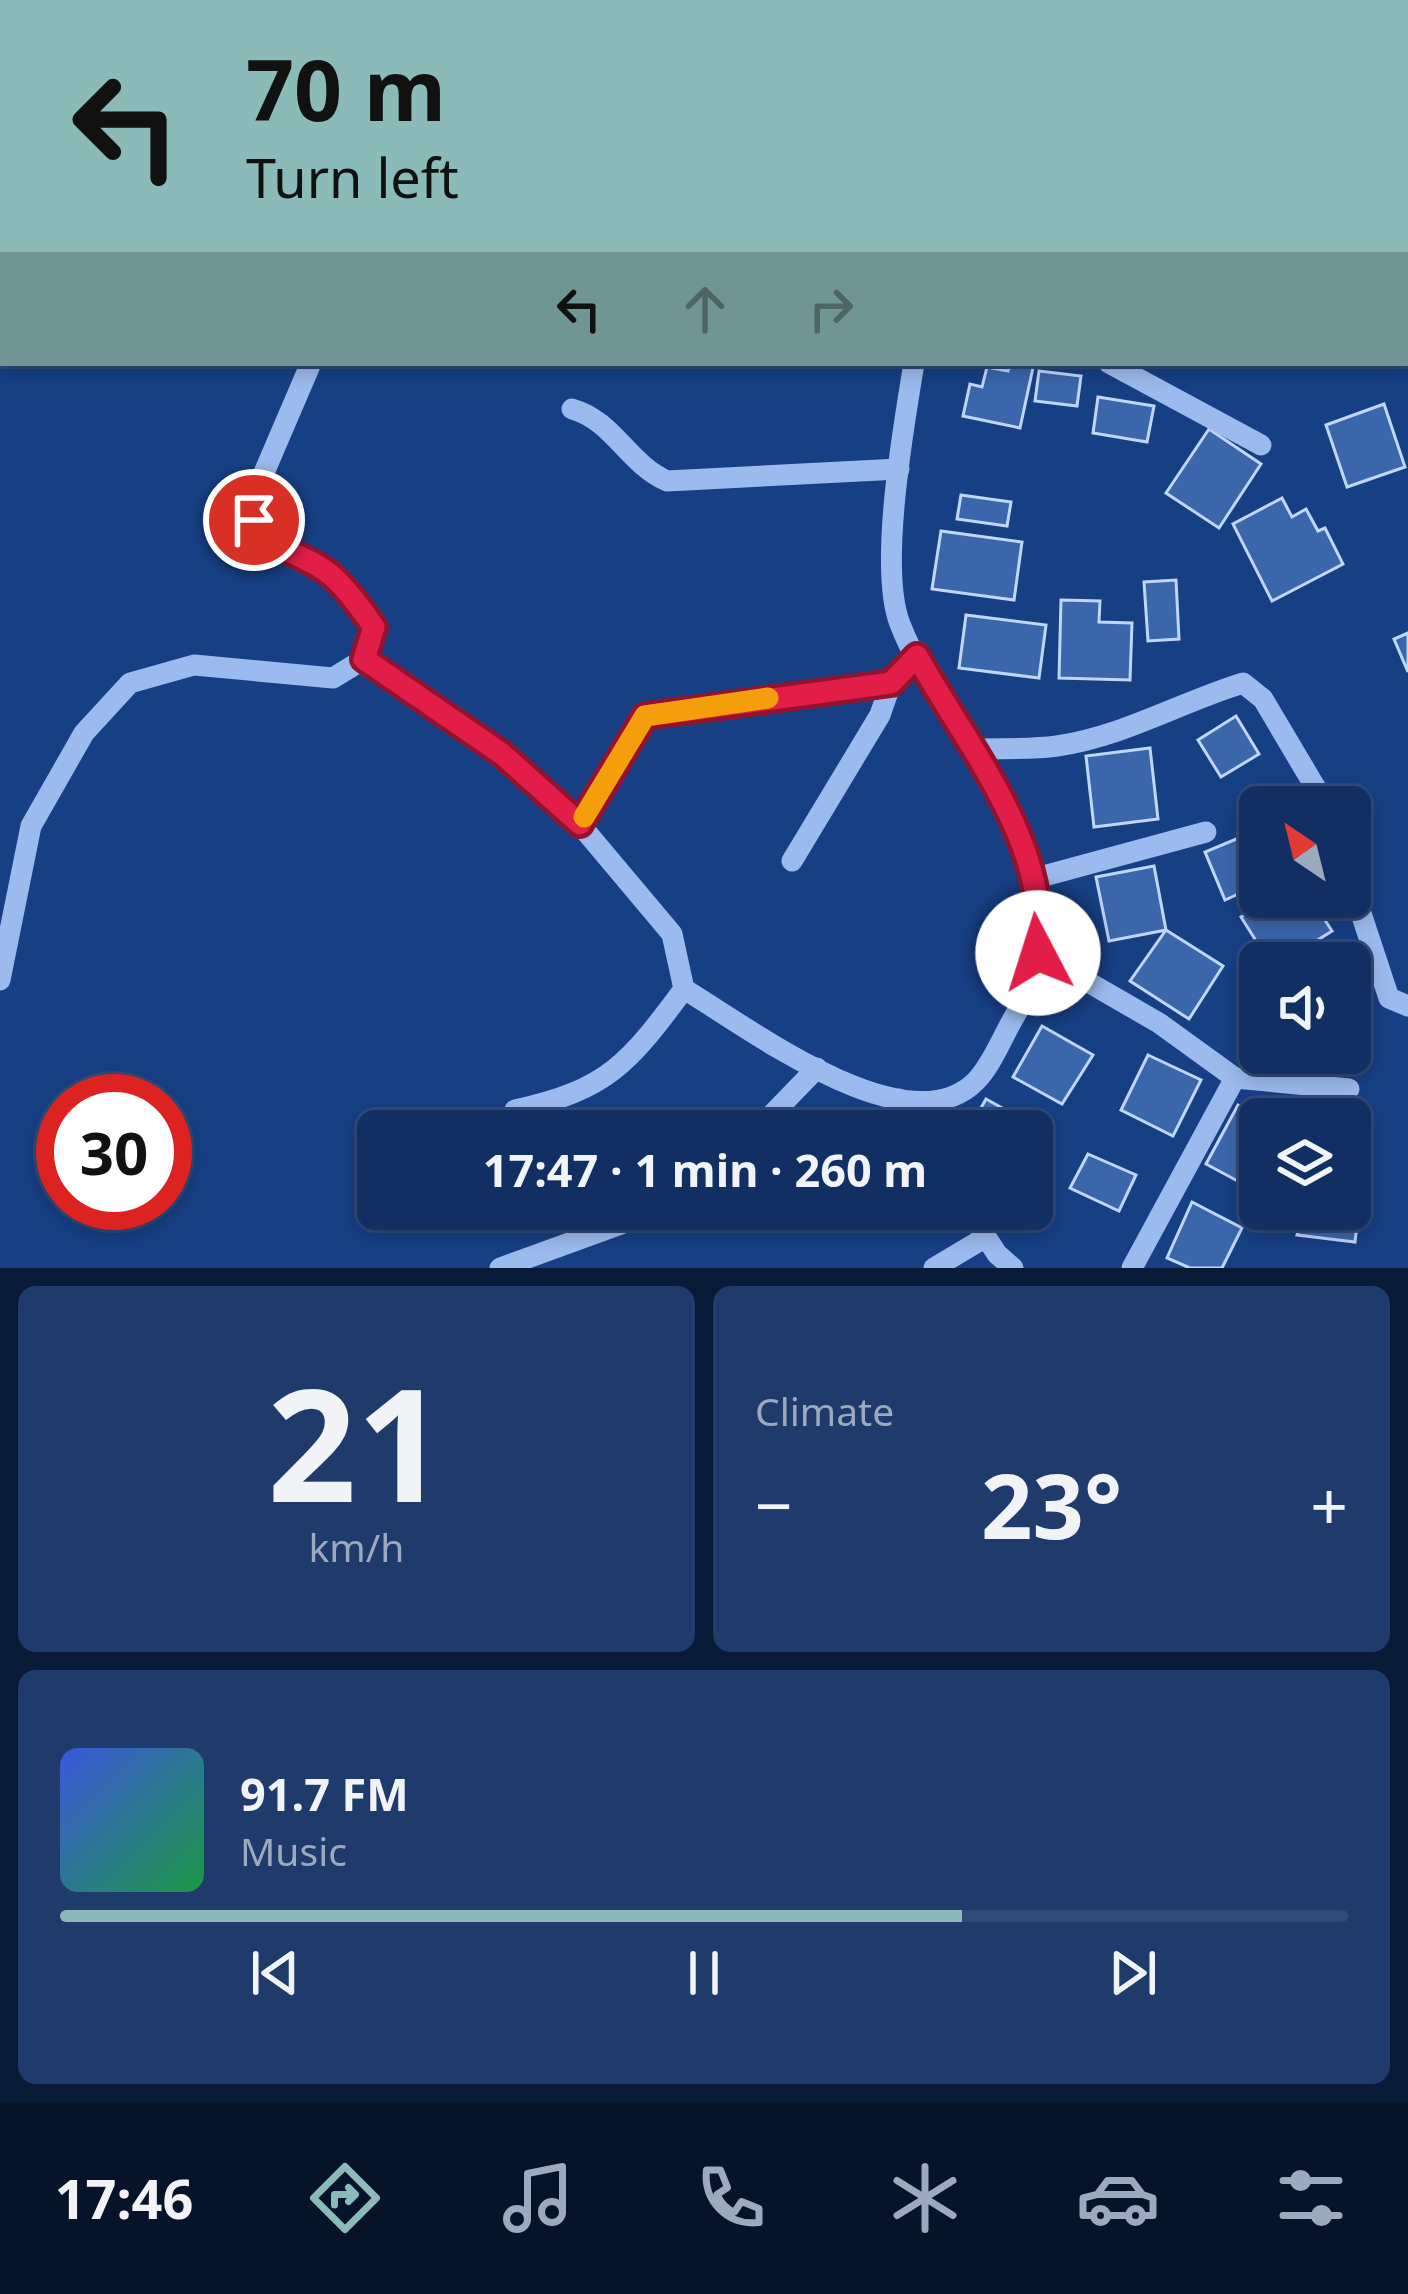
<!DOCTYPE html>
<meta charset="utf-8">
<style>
body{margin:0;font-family:"Noto Sans",sans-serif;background:#1e3b6c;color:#f1f3f6;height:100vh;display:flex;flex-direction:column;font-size:45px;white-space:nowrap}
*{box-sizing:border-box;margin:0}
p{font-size:39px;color:#9ca9be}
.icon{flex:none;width:66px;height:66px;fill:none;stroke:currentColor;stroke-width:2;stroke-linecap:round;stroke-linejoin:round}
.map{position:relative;height:1268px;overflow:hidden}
.sheet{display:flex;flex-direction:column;gap:18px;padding:18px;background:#091a36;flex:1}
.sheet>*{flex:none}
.top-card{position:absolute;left:0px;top:0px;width:1410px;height:366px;box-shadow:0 6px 18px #0003,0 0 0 3px #304a78;background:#8bbbb9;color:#111;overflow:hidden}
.needle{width:78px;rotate:325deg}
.fabs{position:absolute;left:1239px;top:786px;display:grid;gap:24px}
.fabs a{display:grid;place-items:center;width:132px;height:132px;border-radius:18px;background:#112f63;box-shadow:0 6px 18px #0003,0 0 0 3px #304a78;font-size:60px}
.speed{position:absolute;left:36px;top:1074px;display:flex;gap:24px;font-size:60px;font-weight:700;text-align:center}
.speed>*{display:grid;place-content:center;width:156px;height:156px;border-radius:50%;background:#112f63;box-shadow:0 6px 18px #0003,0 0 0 3px #304a78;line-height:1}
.speed .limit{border:18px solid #d22;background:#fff;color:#111}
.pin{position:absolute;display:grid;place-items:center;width:102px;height:102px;color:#fff;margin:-51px;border:6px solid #fff;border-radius:50%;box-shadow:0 3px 12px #0007}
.me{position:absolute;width:132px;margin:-66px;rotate:355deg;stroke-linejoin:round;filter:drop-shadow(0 0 9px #0008)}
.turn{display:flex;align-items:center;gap:42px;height:252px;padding:0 48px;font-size:54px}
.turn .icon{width:156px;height:156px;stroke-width:2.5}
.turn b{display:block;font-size:84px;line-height:102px}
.lanes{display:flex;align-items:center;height:114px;padding:0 48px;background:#0003;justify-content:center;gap:60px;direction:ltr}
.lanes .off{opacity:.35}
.big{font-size:90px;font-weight:700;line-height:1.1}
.sheet .tile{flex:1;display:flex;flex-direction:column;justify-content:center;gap:18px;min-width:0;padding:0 42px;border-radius:18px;background:#1e3b6c}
.sheet .dial{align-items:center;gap:0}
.dial b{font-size:156px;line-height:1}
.song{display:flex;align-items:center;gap:36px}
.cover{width:144px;height:144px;border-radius:18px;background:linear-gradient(135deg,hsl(230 70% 55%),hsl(140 70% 35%))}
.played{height:12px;border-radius:6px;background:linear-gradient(90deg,#8bbbb9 70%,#304a78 70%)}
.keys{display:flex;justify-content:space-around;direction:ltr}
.heat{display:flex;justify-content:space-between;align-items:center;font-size:66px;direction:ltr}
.sheet .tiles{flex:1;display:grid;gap:18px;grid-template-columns:1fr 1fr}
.tile:last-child{grid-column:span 2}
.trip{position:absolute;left:357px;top:1110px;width:696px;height:120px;border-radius:18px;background:#112f63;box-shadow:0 6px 18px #0003,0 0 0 3px #304a78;font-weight:700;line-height:120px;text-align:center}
.tabs{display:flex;height:192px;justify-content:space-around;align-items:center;background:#071328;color:#9ca9be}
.tabs .icon{width:84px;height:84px}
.tabs .active{color:#8bbbb9}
.tabs b{font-size:54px;color:#f1f3f6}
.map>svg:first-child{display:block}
.building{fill:#3b66ac;stroke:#c0d6fa;stroke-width:3}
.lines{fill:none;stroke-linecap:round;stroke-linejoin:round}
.minor{stroke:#9bbaed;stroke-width:21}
.route-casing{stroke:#92132f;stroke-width:30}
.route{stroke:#e11d48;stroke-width:21}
.slow{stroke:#f59e0b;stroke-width:21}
</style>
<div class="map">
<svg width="1408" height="1268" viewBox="0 0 1408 1268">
<rect width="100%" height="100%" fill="#173f84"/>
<g class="building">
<polygon points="1010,363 1034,363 1020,428 963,416 970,384 982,387 987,367 1008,371"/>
<polygon points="1039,371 1081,376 1077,406 1035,401"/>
<polygon points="1098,397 1154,406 1147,442 1093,433"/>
<polygon points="1384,404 1405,467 1347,487 1326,425"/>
<polygon points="1209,429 1261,464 1219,528 1166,493"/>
<polygon points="961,495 1011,502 1007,526 957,519"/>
<polygon points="1282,498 1292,517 1306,509 1318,531 1325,528 1343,564 1272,601 1233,524"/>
<polygon points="941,531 1022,542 1014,600 932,589"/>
<polygon points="1176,580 1179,639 1148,641 1144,582"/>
<polygon points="1061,600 1100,601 1099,622 1132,623 1130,680 1059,678"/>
<polygon points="966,615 1046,625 1039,678 959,668"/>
<polygon points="1408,633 1408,672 1394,639"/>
<polygon points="1236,716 1259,754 1221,777 1198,740"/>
<polygon points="1150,748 1158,819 1094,827 1086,756"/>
<polygon points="1253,832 1260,848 1260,884 1225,900 1205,852"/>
<polygon points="1154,866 1166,930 1109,941 1096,877"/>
<polygon points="1272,897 1310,897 1332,931 1281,963 1270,963 1241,917"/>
<polygon points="1166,930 1223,966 1189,1019 1130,981"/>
<polygon points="1042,1026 1093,1055 1062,1104 1013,1077"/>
<polygon points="1148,1055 1201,1080 1173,1136 1121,1110"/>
<polygon points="986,1099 1031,1124 1028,1131 968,1131"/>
<polygon points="1238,1105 1264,1119 1260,1193 1206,1164"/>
<polygon points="1088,1154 1136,1175 1119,1211 1070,1188"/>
<polygon points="1350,1188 1361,1190 1355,1242 1297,1235 1307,1209 1350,1209"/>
<polygon points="1192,1202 1242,1228 1222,1268 1190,1268 1167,1258"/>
</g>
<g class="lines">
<g class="minor">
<polyline points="252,0 264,3"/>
<polyline points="864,0 870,3"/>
<polyline points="1034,0 1034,3"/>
<polyline points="10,3 11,0"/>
<polyline points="467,3 468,0"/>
<polyline points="0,44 3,32"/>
<path d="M311,363L257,489L254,520C281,558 301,550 331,575C348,590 361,609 374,627L364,659"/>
<polyline points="1109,363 1261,445"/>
<path d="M572,409C614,421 627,463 667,481L899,469"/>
<path d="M973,749C1001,748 1030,750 1057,746C1122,737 1181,702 1243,683L1263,699L1327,807"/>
<polyline points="580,824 645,715 891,683"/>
<polyline points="792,861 880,715 891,683 917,656"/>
<polyline points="1029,880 1206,832"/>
<polyline points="1350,880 1389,998 1408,1006"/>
<polyline points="1038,953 1159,1023 1235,1078 1349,1089"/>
<path d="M0,980L31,826L84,733L130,683L194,665L333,678L364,659L502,754L567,809L672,934L684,989C629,1063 608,1090 515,1110"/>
<path d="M684,989C748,1027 908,1150 976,1081C991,1066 1002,1038 1013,1019C1052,953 1040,890 1013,820C986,749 927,695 900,624C878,568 904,425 914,363"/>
<polyline points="899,1099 919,1131"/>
<polyline points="756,1131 817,1068"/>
<polyline points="968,1209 997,1254 1013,1268"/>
<polyline points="500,1268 624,1223 645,1209"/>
<polyline points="934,1268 986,1237"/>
<polyline points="1132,1268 1235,1078"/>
</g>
</g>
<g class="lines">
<defs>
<path id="route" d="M254,520C281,558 300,550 331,575C348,590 361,609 374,627L364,659L502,754L580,824L645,716L891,683L917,656C966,745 1051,844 1038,953"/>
</defs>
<use href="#route" class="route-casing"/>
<use href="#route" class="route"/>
<polyline class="slow" points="584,817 645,716 768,698"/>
</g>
</svg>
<div class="fabs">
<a><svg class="needle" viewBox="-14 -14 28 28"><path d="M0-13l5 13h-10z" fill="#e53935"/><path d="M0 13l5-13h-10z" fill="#9ca9be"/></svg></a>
<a><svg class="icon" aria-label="sound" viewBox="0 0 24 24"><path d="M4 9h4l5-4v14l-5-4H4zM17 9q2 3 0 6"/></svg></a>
<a><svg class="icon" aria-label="layers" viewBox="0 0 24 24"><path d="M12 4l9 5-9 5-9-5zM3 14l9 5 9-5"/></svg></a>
</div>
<div class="speed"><div class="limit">30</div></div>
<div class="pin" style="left:254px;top:520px;background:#d93025"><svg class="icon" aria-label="arrive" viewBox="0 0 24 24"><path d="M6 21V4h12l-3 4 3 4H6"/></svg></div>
<svg class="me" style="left:1038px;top:953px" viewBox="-20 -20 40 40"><circle r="19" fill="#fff"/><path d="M0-13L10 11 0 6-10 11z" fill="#e11d48"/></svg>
<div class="trip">17:47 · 1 min · 260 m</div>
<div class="top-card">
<div class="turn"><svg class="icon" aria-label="left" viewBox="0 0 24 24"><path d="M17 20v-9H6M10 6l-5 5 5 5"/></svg><div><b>70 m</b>Turn left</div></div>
<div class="lanes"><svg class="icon" aria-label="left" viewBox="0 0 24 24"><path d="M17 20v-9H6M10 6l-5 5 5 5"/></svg><svg class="icon off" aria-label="ahead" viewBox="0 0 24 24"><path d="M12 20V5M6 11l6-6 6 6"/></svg><svg class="icon off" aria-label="right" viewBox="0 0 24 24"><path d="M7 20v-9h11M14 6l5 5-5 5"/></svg></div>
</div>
</div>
<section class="sheet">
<div class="tiles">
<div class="tile dial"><b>21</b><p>km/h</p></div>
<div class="tile"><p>Climate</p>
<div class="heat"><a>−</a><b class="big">23°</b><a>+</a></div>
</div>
<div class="tile">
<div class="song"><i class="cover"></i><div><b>91.7 FM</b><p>Music</p></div></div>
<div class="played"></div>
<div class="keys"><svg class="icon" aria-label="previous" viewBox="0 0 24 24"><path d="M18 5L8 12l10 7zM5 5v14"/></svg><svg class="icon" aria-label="pause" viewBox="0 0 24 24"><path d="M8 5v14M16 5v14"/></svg><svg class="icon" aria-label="next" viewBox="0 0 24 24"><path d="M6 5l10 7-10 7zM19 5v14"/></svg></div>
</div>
</div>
</section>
<nav class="tabs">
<b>17:46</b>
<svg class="icon active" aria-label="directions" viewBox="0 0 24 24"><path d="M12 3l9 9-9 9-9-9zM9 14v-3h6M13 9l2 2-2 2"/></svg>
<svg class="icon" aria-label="music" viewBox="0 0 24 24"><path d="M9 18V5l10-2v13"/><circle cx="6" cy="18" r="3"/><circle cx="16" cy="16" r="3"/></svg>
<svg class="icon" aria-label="phone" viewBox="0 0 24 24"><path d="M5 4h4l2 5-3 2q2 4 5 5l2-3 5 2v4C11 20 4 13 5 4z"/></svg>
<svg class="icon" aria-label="climate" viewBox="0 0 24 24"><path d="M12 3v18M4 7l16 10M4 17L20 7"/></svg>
<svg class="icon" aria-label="car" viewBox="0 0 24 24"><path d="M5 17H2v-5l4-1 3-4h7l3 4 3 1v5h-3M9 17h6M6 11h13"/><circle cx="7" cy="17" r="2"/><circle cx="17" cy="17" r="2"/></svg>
<svg class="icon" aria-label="filters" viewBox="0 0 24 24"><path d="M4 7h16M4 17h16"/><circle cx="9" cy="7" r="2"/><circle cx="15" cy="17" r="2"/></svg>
</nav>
